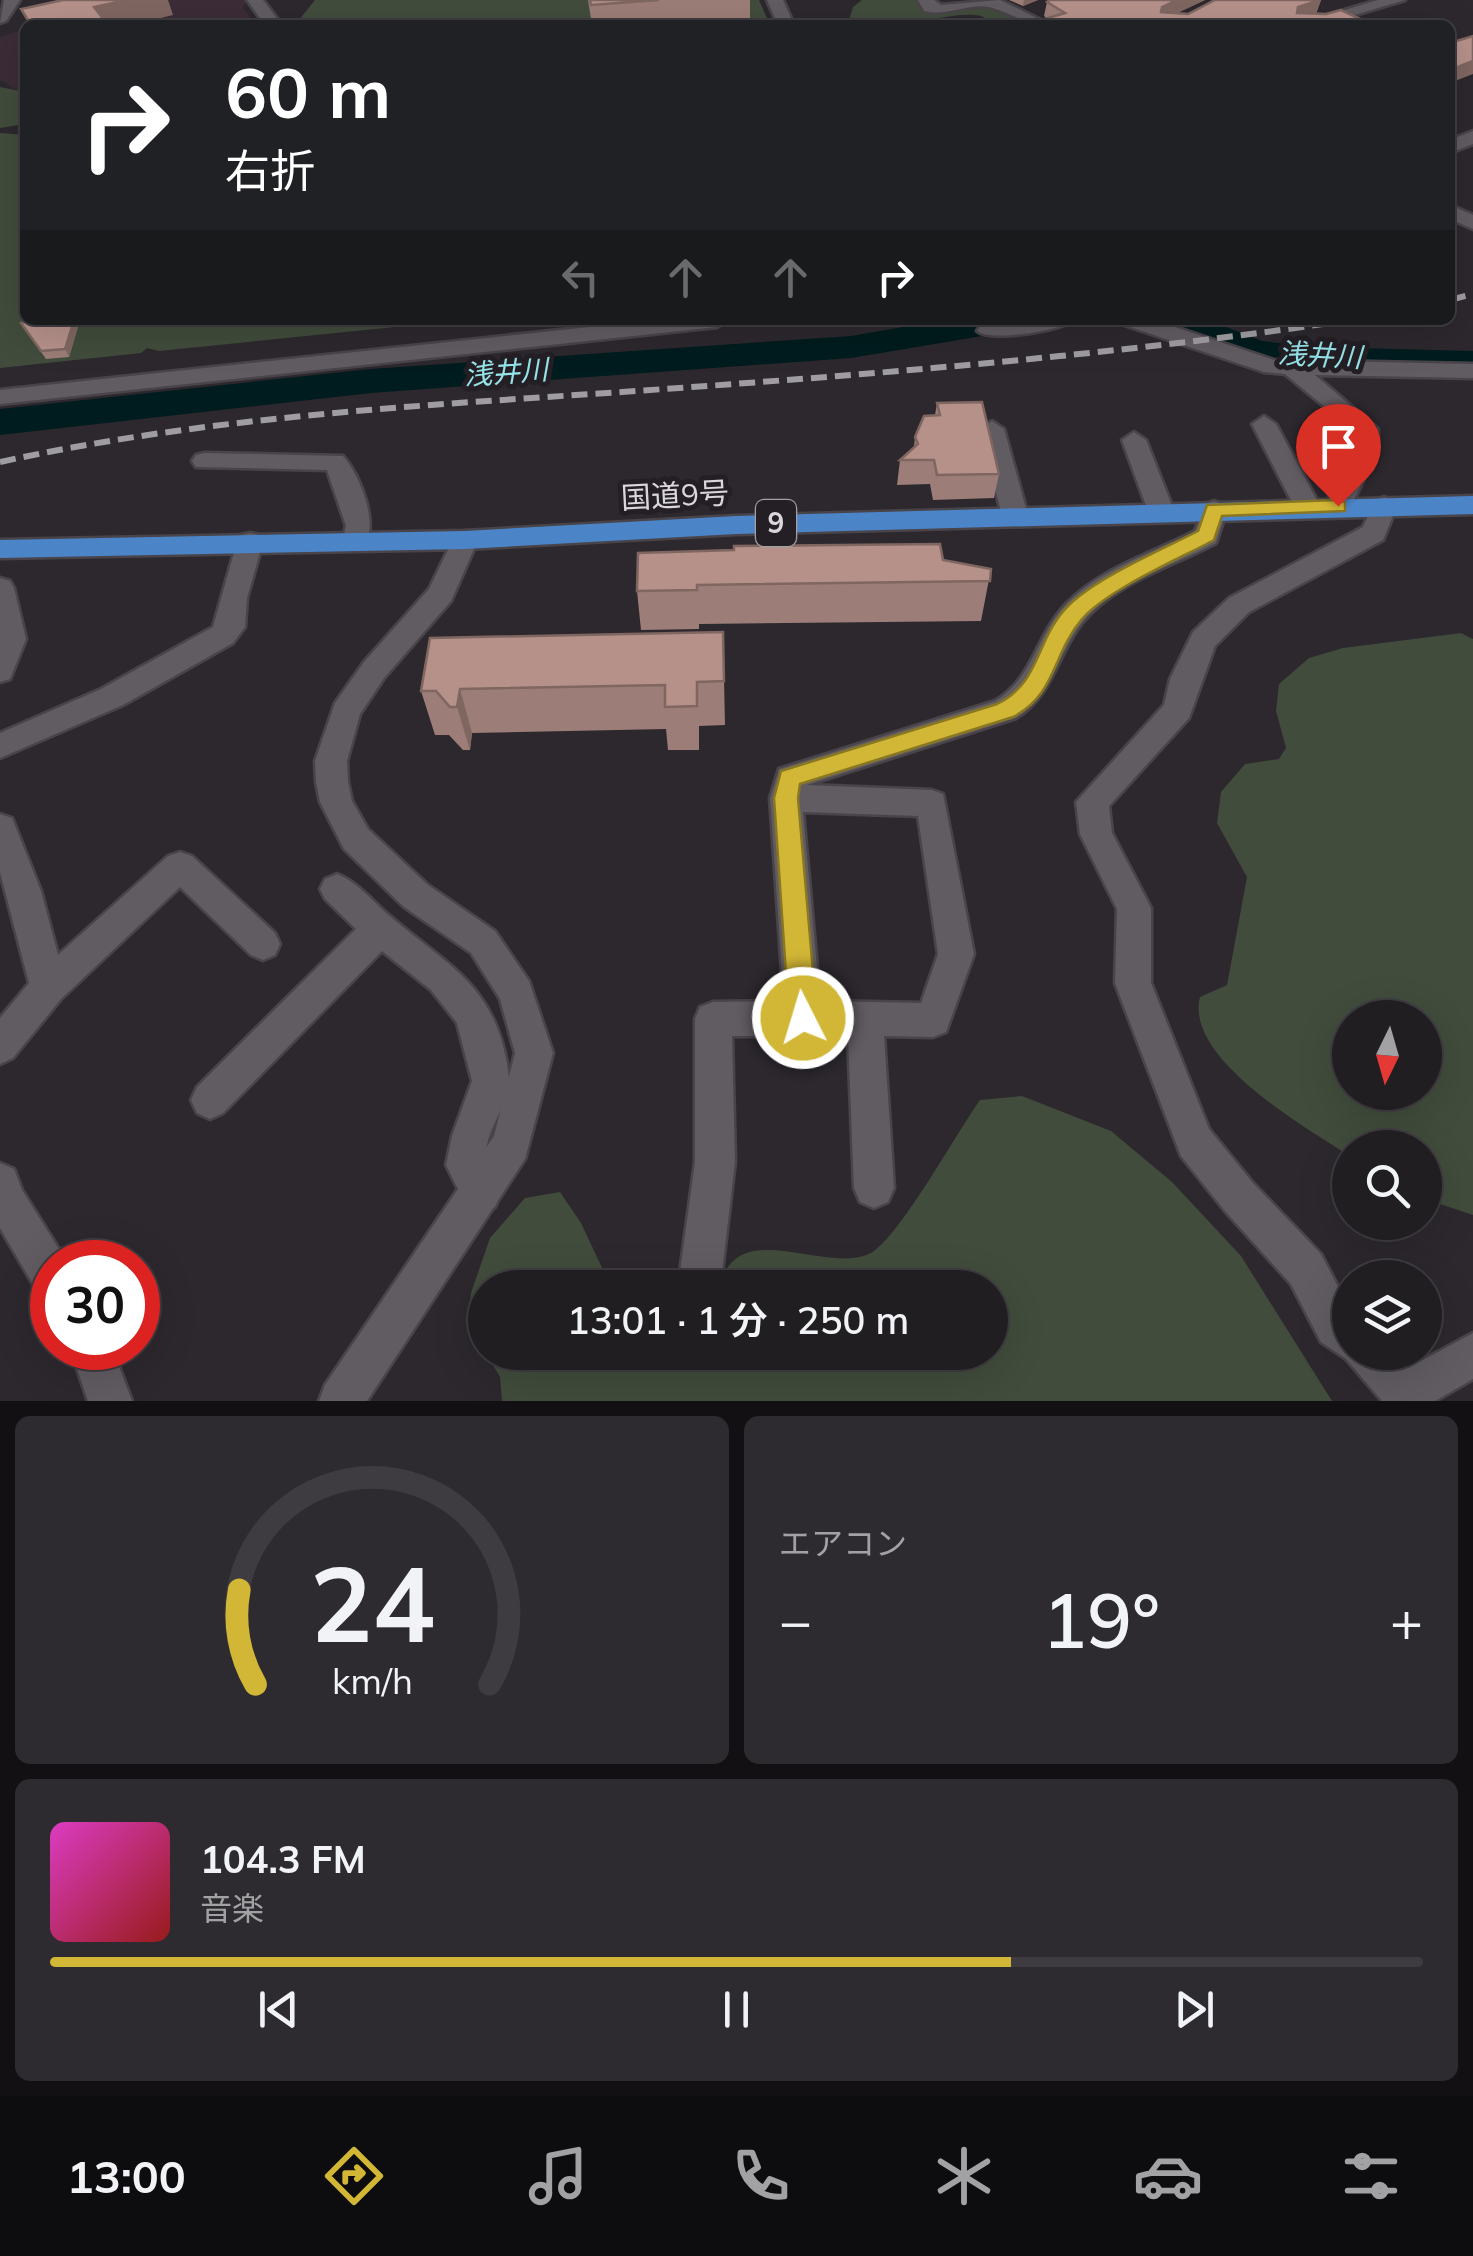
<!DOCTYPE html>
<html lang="ja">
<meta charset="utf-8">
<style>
body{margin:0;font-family:Mulish,"Noto Sans JP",sans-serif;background:#2d2b2f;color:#f1f3f6;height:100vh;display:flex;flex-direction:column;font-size:38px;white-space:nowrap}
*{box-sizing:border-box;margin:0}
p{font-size:32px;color:#a2a2a5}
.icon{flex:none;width:55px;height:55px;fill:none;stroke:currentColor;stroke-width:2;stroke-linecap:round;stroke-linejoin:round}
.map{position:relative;height:1401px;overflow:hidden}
.panel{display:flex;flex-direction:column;gap:15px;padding:15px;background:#121013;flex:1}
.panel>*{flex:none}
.top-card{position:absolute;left:20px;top:20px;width:1435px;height:305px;border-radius:15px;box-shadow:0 10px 40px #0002,0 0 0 2px #3e3c40;background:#202124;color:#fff;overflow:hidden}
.needle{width:65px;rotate:185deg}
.controls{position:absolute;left:1332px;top:1000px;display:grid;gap:20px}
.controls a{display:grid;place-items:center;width:110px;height:110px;border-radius:50%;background:#211e22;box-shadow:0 10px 40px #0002,0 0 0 2px #3e3c40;font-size:50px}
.speed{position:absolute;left:30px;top:1240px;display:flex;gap:20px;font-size:50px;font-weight:700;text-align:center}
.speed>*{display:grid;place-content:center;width:130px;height:130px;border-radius:50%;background:#211e22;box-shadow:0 10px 40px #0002,0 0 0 2px #3e3c40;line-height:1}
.speed .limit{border:15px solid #d22;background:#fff;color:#111}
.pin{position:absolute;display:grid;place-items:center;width:85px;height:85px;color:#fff;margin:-102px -42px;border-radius:50% 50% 50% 0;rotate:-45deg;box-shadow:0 0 10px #0007}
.pin .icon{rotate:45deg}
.me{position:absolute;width:110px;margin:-55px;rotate:355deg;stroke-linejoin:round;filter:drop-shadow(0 0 8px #0008)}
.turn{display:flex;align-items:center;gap:35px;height:210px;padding:0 40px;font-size:45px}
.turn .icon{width:130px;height:130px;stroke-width:2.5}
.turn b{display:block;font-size:70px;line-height:85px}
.lanes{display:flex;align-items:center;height:95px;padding:0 40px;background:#0003;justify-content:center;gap:50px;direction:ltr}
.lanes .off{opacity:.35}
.big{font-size:75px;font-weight:600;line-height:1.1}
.panel .tile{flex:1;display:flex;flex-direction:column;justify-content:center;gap:15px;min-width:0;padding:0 35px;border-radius:15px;background:#2d2b2f}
.panel .dial{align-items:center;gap:0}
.dial svg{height:260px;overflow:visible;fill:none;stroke:#3e3c40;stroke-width:7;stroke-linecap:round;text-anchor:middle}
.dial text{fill:#f1f3f6;stroke:none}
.song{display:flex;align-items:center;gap:30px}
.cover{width:120px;height:120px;border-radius:15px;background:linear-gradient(135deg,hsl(310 70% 55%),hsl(0 70% 35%))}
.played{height:10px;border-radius:5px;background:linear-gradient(90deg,#d2b736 70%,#3e3c40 70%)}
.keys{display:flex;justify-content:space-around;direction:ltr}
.heat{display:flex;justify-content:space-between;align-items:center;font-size:55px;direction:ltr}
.panel .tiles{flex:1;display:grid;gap:15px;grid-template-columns:1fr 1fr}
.tile:last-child{grid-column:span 2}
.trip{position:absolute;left:468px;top:1270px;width:540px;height:100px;border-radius:50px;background:#211e22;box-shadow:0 10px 40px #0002,0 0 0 2px #3e3c40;font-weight:600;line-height:100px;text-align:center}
.dock{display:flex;height:160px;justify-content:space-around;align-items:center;background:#0d0c0e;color:#a2a2a5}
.dock .icon{width:70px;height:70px}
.dock .on{color:#d2b736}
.dock b{font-size:45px;color:#f1f3f6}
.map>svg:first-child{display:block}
.education{fill:#3b2c37}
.green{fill:#414c3c;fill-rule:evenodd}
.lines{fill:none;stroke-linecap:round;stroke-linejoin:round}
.river{fill:#001c1e;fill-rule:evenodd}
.minor-casing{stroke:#484449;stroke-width:5}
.tertiary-casing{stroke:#484449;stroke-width:5}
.trunk-casing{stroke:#484449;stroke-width:5}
.minor{fill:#615c62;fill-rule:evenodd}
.tertiary{fill:#615c62;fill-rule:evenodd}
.trunk{fill:#4c84c8;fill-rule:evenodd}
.rail{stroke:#a09da2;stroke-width:6;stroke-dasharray:16 8;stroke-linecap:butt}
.wall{fill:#9c7d77}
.shaded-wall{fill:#7f6661}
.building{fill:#b5918a;stroke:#7f6661;stroke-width:2.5}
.route{fill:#d2b736;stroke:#887723;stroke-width:2.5}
.labels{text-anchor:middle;stroke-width:10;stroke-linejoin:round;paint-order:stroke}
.far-water-label{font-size:28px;font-style:italic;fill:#97e3ea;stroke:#231f24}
.shield{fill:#231f24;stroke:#a3a0a4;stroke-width:2.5}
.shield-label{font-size:28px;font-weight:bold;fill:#dad7db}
.street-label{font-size:30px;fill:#dad7db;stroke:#231f24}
</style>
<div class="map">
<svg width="1473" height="1401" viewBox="0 0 1473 1401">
<rect width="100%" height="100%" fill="#2c282e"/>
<g class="education">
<polygon points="135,0 248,0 243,7 255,25 37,25"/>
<polygon points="25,29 25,95 0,80 0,37"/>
</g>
<g class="green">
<polygon points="315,0 759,0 770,25 295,25"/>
<path d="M862,0H920L924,10L935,13L983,4L1027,25C1017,25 1005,27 996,23C988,20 983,15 974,15C935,12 891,39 849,20L853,7Z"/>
<polygon points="0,87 25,92 25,124 0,128"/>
<polygon points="0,133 25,135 25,320 464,320 159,351 147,348 141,353 0,368"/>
<path d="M1461,633L1473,639V1215L1425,1199V1148H1350V1156C1306,1128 1184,1058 1200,997L1227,985L1247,877L1217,823L1221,792L1245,764L1279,759L1286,748L1276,711L1279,684L1309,658L1343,648ZM1350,1018H1425V1092H1350Z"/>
<path d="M1022,1096L1111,1131L1172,1182L1241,1256L1332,1401H502L500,1377L486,1353L990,1352V1288L713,1287C722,1279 727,1264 737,1258C770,1234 840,1274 874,1251C903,1230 956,1134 980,1100Z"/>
<polygon points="560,1192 581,1223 611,1287 485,1288 485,1351 468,1322 471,1293 490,1238 525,1198"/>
</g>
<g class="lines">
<g class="river">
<polygon points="944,320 1031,320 1025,328 1012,331 851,358 371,393 0,435 0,409 371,369 851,336"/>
<polygon points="1155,320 1208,320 1262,341 1316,347 1473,351 1473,375 1316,371 1255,364 1161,328"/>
</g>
<defs>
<g id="minor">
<polygon points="4,0 20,0 6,21 0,23"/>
<polygon points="247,0 263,0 282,25 265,25"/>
<path d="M918,0H934L941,5L1000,0L1051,25C1023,25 1013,13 989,7C968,3 947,17 924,11Z"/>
<polygon points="1378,0 1405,0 1321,25 1294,25"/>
<polygon points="1473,131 1473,144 1450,153 1450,140"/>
<polygon points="1450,205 1473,215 1473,229 1450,219"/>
<path d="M1017,320H1074C1062,331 989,342 977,331L980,326Z"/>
<polygon points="1121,320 1154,320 1274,360 1473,364 1473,378 1315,375 1378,429 1378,450 1351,506 1347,512 1329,512 1325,506 1352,450 1354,431 1285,374 1264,372 1124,325"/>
<polygon points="1264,416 1276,424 1321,508 1317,514 1299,514 1295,508 1252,424"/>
<polygon points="992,421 1004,429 1028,516 1024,522 1006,522 1002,516 980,429"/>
<polygon points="1134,432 1146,440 1174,511 1170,517 1152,517 1148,511 1122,440"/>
<path d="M205,453L343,456C361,477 379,523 364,548H346L342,541L346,526L327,470L196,467L192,461L196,455Z"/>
<polygon points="1384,497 1393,500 1397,506 1383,540 1249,612 1215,646 1189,718 1109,806 1112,833 1151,908 1151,983 1209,1129 1253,1183 1321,1254 1350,1310 1350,1352 1396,1352 1410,1367 1473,1333 1473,1379 1435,1401 1382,1401 1346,1359 1321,1342 1291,1284 1225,1211 1181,1156 1115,983 1117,909 1080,834 1076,802 1164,705 1170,679 1193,632 1229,598 1363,527 1375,500"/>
<path d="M1214,501L1223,504L1227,510L1216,543C1173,566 1114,583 1082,623C1056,656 1053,695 1016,718L807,785L932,790L943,794L974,954L946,1032L933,1037L884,1036L894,1188L888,1202L874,1208L860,1202L854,1188L848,1036H732L735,1162L722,1272L713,1288L686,1287L680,1272L695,1162V1019L700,1007L713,1002L784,1001L770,798L779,769L995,701C1034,678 1036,634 1067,603C1101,568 1153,553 1195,531L1205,504ZM803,812L918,816L938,954L921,1003L820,1001Z"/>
<polygon points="250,533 259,535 263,542 247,598 245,627 233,643 123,705 0,758 0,733 101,689 213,627 237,542 241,535"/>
<polygon points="0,578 10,581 14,588 26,639 10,679 0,682"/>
<polygon points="0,814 12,818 16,828 41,891 58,955 168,856 180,852 192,856 275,933 280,944 275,955 263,960 251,955 180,887 61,999 13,1058 0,1064 0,1018 29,983 0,872"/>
<path d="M337,874C358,882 373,902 391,917C452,969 498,987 509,1077C512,1105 478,1136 488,1165C491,1175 497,1184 501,1193L495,1207L481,1213L467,1207L446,1165L452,1136L472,1081L457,1023L431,990L382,951L223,1113L210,1119L197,1113L191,1100L197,1087L356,929L325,899L320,889L325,879Z"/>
<polygon points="0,1163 14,1169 22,1190 67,1262 52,1262 52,1297 37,1291 0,1228"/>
<polygon points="70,1348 112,1348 132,1401 88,1401"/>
</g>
<g id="tertiary">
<polygon points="767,0 783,0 794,25 778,25"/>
<polygon points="654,320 728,320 717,327 0,404 0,390"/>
<polygon points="465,531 474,533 478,540 451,601 384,678 360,714 347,761 348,782 352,801 368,829 428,885 495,931 529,981 553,1053 525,1159 367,1401 319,1401 325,1385 494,1136 515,1053 500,999 471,953 404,907 344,849 320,802 316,782 315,761 335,703 364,662 429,589 456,533"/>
</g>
<polygon id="trunk" points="1473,496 1473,514 736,534 465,549 0,558 0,540 465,531 736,516"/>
</defs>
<use href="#minor" class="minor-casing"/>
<use href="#tertiary" class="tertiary-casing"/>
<use href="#trunk" class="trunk-casing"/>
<use href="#minor" class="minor"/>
<use href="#tertiary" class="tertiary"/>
<use href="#trunk" class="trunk"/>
<g class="rail">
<polyline points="1450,300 1473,294"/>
<path d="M0,462C205,417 413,406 622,392C866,375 1109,356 1351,320"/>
</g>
</g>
<g class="wall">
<polygon points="588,0 750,0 750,22 705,25 592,25"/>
<polygon points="1009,0 1038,0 1023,6"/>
<polygon points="1050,0 1205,0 1177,13 1188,14 1321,0 1316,14 1373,25 1034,25 1034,22 1047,18 1044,16 1047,2"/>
<polygon points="29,320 80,320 69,357 46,359 21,323"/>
<polygon points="937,403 999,474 994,498 933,500 930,484 897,485 900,460 914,448 915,437 935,415"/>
<polygon points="940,544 943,560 991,569 981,621 699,624 699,629 641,630 637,591 638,553 734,550 734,546"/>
<polygon points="723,632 725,725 699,726 699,750 668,750 666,729 472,733 470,750 463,750 449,735 435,735 421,691"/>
</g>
<g class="shaded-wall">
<polygon points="127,0 168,0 173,15 132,25 101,25 94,7"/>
<polygon points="1024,0 1038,0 1023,6"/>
<polygon points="1177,0 1205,0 1158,22 1162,7"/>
<polygon points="1321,0 1315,15 1293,21 1298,7"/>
<polygon points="1473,61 1473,74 1450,83 1450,70"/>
<polygon points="74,320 80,320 69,357 65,349"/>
<polygon points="460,689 472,733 470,750 457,707"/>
</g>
<g class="building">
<polygon points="63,0 127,0 94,7 108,25 31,25 21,9"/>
<polygon points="590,0 659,0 591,5"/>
<polygon points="1050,0 1177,0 1162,7 1161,12 1188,14 1215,0 1320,0 1298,7 1297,13 1326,14 1341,10 1373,25 1040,25 1034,22 1065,13 1047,2"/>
<polygon points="1473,36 1473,61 1450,70 1450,43"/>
<polygon points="29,320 74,320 65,349 41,351 21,323"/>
<polygon points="982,402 999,474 937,475 934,460 900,460 918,444 915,437 924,416 940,415 937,403"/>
<polygon points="940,544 943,560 991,569 990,581 697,585 697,590 637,591 638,553 734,550 734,546"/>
<polygon points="723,632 724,681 697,682 697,706 665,707 665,685 460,689 457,707 450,707 436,691 421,691 430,638"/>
</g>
<path class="route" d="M1338,500L1345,502V511L1222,516L1214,540C1179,559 1107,590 1082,619C1052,654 1057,694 1013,717L800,784L798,798L817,1018L813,1027L803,1030L793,1027L789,1018L774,798L781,771L997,704C1042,682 1035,638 1069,605C1098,577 1161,550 1198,531L1207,505Z"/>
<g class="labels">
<g class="far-water-label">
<text transform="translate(1320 355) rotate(3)" y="10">浅井川</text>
<text transform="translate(506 372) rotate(-4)" y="10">浅井川</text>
</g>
<rect class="shield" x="756" y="500" width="40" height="46" rx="8"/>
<g class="shield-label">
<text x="776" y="533">9</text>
</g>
<g class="street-label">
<text transform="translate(675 496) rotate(-3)" y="10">国道9号</text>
</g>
</g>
</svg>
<div class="controls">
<a><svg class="needle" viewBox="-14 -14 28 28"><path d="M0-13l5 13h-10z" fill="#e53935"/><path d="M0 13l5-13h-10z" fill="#a2a2a5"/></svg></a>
<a><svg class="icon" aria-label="search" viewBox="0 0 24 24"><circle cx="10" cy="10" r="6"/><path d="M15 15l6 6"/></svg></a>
<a><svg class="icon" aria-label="layers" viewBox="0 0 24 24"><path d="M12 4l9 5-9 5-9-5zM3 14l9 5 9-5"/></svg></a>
</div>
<div class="speed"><div class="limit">30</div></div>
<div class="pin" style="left:1338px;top:506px;background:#d93025"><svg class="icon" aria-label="arrive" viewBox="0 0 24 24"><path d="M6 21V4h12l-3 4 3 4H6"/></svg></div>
<svg class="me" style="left:803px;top:1018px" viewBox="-20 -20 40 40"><circle r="17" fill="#d2b736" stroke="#fff" stroke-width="3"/><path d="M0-11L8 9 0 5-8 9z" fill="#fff"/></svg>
<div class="trip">13:01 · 1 分 · 250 m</div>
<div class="top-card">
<div class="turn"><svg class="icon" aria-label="right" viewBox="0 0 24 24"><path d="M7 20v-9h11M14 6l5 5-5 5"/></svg><div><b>60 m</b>右折</div></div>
<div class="lanes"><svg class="icon off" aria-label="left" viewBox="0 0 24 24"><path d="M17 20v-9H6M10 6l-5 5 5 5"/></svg><svg class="icon off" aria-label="ahead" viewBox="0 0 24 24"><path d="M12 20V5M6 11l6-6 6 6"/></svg><svg class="icon off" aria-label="ahead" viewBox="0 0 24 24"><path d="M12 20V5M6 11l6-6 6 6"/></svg><svg class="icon" aria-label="right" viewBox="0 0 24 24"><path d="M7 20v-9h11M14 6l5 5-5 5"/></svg></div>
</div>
</div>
<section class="panel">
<div class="tiles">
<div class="tile dial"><svg viewBox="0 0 100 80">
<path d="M14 69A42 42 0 1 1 86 69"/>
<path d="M14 69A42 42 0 0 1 9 40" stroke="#d2b736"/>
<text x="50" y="56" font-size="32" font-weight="700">24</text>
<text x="50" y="72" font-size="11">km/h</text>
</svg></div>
<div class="tile"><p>エアコン</p>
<div class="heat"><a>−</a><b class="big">19°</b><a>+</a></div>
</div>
<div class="tile">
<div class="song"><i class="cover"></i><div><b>104.3 FM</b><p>音楽</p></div></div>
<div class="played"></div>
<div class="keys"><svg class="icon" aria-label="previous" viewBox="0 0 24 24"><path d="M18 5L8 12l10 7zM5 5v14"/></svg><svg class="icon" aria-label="pause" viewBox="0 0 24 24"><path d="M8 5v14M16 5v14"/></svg><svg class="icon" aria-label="next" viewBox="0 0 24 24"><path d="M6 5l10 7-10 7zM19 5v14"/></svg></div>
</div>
</div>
</section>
<nav class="dock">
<b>13:00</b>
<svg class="icon on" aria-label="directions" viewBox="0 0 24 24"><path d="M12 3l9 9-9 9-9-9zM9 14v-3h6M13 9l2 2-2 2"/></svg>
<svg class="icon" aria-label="music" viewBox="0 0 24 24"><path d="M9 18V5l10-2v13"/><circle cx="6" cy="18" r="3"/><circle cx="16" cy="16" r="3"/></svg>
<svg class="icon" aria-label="phone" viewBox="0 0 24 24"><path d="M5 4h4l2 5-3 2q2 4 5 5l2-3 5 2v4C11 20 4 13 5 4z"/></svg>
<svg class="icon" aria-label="climate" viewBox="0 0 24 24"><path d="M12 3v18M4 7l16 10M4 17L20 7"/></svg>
<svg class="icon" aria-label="car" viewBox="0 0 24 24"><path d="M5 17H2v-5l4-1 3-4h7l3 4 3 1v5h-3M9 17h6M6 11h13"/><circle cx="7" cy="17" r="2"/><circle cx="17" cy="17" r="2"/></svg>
<svg class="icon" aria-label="filters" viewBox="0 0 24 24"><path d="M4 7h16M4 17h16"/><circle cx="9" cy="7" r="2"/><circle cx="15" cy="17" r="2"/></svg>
</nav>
